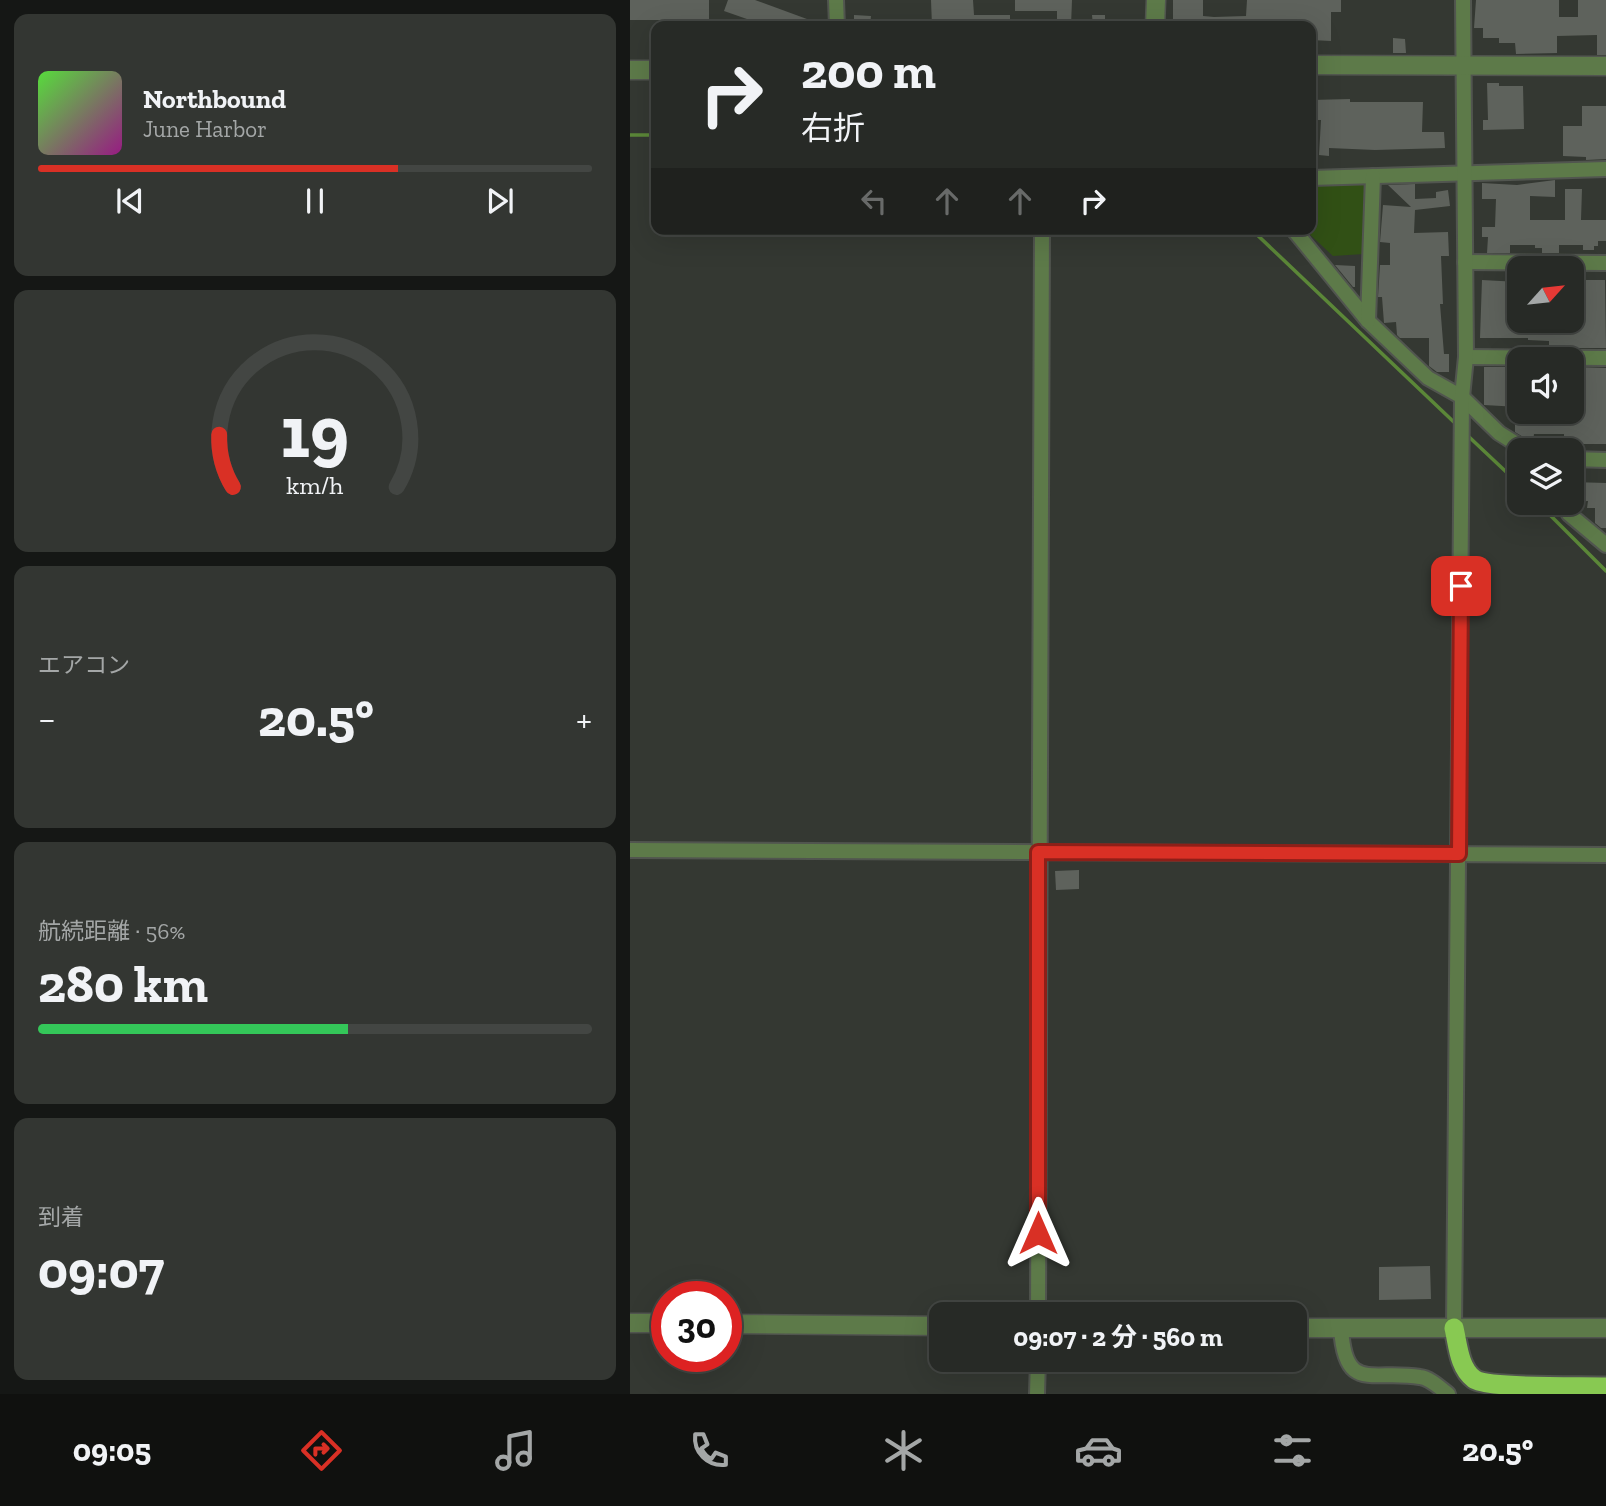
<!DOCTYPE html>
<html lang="ja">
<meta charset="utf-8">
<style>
body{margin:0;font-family:"Zilla Slab","Noto Sans JP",serif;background:#333632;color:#f1f3f6;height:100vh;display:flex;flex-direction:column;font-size:26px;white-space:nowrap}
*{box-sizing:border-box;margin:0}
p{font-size:23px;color:#a4a7a7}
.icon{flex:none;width:38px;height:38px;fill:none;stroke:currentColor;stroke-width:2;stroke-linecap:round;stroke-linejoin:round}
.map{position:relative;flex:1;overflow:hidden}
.side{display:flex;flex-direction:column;gap:14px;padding:14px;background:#151715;width:630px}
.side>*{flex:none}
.hud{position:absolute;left:21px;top:21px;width:665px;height:214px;border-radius:14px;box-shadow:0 7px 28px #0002,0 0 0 2px #434643;background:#272a26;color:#f1f3f6;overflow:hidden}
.needle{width:46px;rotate:63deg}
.fabs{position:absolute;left:877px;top:256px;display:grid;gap:14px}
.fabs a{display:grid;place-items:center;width:77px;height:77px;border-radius:14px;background:#272a26;box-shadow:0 7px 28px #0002,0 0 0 2px #434643;font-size:35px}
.speed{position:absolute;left:21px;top:1281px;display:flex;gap:14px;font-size:35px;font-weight:700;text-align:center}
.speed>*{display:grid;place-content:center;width:91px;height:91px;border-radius:50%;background:#272a26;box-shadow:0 7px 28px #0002,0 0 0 2px #434643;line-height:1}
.speed .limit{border:10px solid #d22;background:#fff;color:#111}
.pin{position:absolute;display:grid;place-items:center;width:60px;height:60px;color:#fff;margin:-30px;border-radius:14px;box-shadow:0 4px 10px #0006}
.me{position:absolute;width:77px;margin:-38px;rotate:0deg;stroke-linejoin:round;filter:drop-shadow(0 0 5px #0008)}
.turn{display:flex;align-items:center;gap:24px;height:147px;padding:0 35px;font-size:32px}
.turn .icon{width:91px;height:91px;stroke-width:2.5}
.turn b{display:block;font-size:49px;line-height:60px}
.lanes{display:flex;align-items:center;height:66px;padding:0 35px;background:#0003;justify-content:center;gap:35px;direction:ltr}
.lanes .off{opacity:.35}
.big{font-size:52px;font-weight:700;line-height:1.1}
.side .card{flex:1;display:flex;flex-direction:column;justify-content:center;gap:10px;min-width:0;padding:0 24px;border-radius:14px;background:#333632}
.side .dial{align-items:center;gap:0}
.dial svg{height:182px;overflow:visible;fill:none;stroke:#434643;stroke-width:7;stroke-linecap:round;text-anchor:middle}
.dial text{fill:#f1f3f6;stroke:none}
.song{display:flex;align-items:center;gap:21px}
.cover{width:84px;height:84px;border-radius:10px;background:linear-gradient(135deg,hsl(110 70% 55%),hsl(310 70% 35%))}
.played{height:7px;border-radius:4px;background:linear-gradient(90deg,#d93025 65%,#434643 65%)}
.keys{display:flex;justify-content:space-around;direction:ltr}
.heat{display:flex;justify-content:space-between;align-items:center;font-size:38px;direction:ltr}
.charge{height:10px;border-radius:5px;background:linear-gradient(90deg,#34c759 56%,#434643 0)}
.trip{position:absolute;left:299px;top:1302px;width:378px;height:70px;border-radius:14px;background:#272a26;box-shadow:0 7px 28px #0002,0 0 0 2px #434643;font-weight:700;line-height:70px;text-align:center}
.dock{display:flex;height:112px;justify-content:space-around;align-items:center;background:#10110f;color:#a4a7a7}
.dock .icon{width:49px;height:49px}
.dock .on{color:#d93025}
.dock b{font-size:32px;color:#f1f3f6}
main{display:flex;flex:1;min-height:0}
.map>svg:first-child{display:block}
.green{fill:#315015}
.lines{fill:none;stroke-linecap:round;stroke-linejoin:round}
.stream{stroke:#5b8738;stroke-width:3.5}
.building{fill:#5e625c}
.minor-casing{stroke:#51554f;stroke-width:18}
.tertiary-casing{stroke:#51554f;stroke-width:21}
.trunk-casing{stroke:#51554f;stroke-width:23}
.minor{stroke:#5d7a49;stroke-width:14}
.tertiary{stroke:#5d7a49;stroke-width:18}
.trunk{stroke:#88c952;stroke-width:19}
.route-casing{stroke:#8d1f18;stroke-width:18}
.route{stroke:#d93025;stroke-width:12}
</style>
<main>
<section class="side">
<div class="card">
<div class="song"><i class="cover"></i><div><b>Northbound</b><p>June Harbor</p></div></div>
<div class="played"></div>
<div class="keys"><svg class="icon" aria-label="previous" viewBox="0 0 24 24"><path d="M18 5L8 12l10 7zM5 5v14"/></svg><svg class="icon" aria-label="pause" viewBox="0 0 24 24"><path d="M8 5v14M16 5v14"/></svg><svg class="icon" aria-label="next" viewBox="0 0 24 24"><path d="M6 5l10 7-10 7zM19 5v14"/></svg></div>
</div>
<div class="card dial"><svg viewBox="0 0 100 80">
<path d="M14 69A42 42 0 1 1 86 69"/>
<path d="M14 69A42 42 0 0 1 8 46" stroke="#d93025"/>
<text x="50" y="56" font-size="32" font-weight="700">19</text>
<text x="50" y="72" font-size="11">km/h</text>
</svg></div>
<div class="card"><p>エアコン</p>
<div class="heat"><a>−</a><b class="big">20.5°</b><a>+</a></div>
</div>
<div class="card"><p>航続距離 · 56%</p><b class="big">280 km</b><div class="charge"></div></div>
<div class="card"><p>到着</p><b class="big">09:07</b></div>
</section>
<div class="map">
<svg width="976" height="1394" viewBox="0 0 976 1394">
<rect width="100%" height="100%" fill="#343832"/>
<polygon class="green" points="735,174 734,254 703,256 674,229 681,229 681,175"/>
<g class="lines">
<g class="stream">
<polyline points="0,135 26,135"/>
<polyline points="621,229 827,425"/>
<polyline points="837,435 889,484"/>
<polyline points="907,502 976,571"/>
</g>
</g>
<g class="building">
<rect x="0" y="0" width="79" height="20"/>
<polygon points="98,0 125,0 196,26 137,26 94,11"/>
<polygon points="301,0 343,0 344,15 380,15 380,26 302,26"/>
<polygon points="385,0 442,0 441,26 427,26 427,11 385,11"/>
<polygon points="543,0 573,0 573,16 584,17 616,16 617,0 711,0 711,12 701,12 701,41 681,40 681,26 543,26"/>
<polygon points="846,0 929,0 929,17 948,17 948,0 976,0 976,55 967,55 967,35 927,36 927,53 886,54 885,43 869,43 869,38 853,38 853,28 844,28"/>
<polygon points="224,15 241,16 240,26 224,26"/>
<polygon points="462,15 475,15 475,26 463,26"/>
<polygon points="763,38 775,39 776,53 763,53"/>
<polygon points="857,83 869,83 869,86 893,86 894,129 853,130 853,120 858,120"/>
<polygon points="720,99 720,102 793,102 792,132 814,132 815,148 745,150 699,148 699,156 689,155 691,120 681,120 681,100"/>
<polygon points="952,106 976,106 976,159 956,160 956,157 933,156 933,126 952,126"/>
<polygon points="925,180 925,197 900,196 900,220 935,220 935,189 952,189 951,220 976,220 976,241 968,241 968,246 964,246 964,250 953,250 953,245 929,245 929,253 912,253 912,248 905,248 905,245 880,245 880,253 857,253 858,237 852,237 852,227 865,227 866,199 852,199 852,183 887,185"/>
<polygon points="785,184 785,199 806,198 806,192 818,190 820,206 785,210 784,233 818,232 819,256 811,256 813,304 810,304 814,354 819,354 819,372 807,372 799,366 799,338 770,338 767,335 766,322 754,323 752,297 748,297 750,265 760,265 760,243 750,242 753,205 781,207 758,185"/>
<polygon points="705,265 725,266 725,287 723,287"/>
<polygon points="943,272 955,272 955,280 975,280 976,348 919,348 919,341 898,340 898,338 850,338 852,280 889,282 889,320 942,320"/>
<polygon points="854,367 875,367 875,380 889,380 889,407 854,405"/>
<polygon points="944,367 976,368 976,444 946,444 946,449 934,449 934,434 904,434 903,443 885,432 885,411 942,411 942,377 944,377"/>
<polygon points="942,482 976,483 976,528 971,528 965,523 965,508 957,508 958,501 943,502"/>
<polygon points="449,870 449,889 426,890 425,871"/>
<polygon points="800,1266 801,1299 749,1300 749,1267"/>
</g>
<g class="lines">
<defs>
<g id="minor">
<polyline points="206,0 207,26"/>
<polyline points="681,178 976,169"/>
<polyline points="663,229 738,321 798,378 832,397 869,433 896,450"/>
<polyline points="835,262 976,263"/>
<polyline points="738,321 743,176"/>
<polyline points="836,357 976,358"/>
<polyline points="942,459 976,460"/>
<polyline points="932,502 939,514 976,545"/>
<polyline points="0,850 976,855"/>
<polyline points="408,1314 412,229"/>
<path d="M711,1328C715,1394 742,1369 790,1377C800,1378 810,1388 818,1394"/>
<polyline points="824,1328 832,397 836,357 833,0"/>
<polyline points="407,1394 408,1360"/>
</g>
<g id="tertiary">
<polyline points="525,26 526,0"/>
<polyline points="681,65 976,66"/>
<polyline points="0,70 26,70"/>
<polyline points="0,1323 37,1323"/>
<polyline points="96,1324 312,1326"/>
<polyline points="665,1328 976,1328"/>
</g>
<path id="trunk" d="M824,1328C828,1345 829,1368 844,1379C858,1389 953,1386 976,1387"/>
</defs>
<use href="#minor" class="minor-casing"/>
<use href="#tertiary" class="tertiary-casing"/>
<use href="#trunk" class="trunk-casing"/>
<use href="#minor" class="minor"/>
<use href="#tertiary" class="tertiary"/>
<use href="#trunk" class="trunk"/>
</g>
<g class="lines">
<defs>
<polyline id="route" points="408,1233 408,852 829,854 831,586"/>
</defs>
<use href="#route" class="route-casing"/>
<use href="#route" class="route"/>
</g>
</svg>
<div class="fabs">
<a><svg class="needle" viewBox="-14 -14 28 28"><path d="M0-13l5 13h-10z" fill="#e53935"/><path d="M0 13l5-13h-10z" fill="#a4a7a7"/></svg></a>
<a><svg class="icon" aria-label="sound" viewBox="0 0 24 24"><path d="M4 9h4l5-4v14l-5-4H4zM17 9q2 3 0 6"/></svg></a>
<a><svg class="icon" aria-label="layers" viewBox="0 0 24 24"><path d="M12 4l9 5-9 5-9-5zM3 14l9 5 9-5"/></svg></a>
</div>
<div class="speed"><div class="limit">30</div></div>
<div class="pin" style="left:831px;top:586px;background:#d93025"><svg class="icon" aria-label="arrive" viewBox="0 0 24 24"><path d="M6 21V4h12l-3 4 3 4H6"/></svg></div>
<svg class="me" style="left:408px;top:1233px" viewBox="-20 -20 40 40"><path d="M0-17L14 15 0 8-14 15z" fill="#d93025" stroke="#fff" stroke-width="4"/></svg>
<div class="trip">09:07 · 2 分 · 560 m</div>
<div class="hud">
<div class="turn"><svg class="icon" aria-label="right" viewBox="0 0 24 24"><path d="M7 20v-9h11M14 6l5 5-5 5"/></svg><div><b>200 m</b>右折</div></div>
<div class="lanes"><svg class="icon off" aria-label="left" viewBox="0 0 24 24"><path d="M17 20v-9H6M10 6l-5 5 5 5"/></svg><svg class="icon off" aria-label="ahead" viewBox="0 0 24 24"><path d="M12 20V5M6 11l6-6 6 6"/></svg><svg class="icon off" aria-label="ahead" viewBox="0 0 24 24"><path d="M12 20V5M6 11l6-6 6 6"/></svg><svg class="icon" aria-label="right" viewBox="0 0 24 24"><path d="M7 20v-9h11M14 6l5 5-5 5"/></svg></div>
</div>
</div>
</main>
<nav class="dock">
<b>09:05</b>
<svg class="icon on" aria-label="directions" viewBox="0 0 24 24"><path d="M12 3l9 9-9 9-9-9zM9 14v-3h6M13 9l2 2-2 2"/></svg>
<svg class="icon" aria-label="music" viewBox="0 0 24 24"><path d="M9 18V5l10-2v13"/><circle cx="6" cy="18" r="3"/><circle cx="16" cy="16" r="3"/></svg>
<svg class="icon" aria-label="phone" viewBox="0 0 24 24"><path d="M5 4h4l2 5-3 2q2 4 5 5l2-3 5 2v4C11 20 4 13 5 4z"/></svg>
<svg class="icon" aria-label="climate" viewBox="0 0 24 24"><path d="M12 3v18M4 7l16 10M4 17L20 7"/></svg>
<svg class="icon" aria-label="car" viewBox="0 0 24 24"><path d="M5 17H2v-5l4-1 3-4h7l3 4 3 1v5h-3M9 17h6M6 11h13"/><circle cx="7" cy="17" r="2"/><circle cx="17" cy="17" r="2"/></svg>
<svg class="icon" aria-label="filters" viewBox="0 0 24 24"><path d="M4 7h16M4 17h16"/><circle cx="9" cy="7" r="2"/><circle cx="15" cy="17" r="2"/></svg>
<b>20.5°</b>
</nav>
